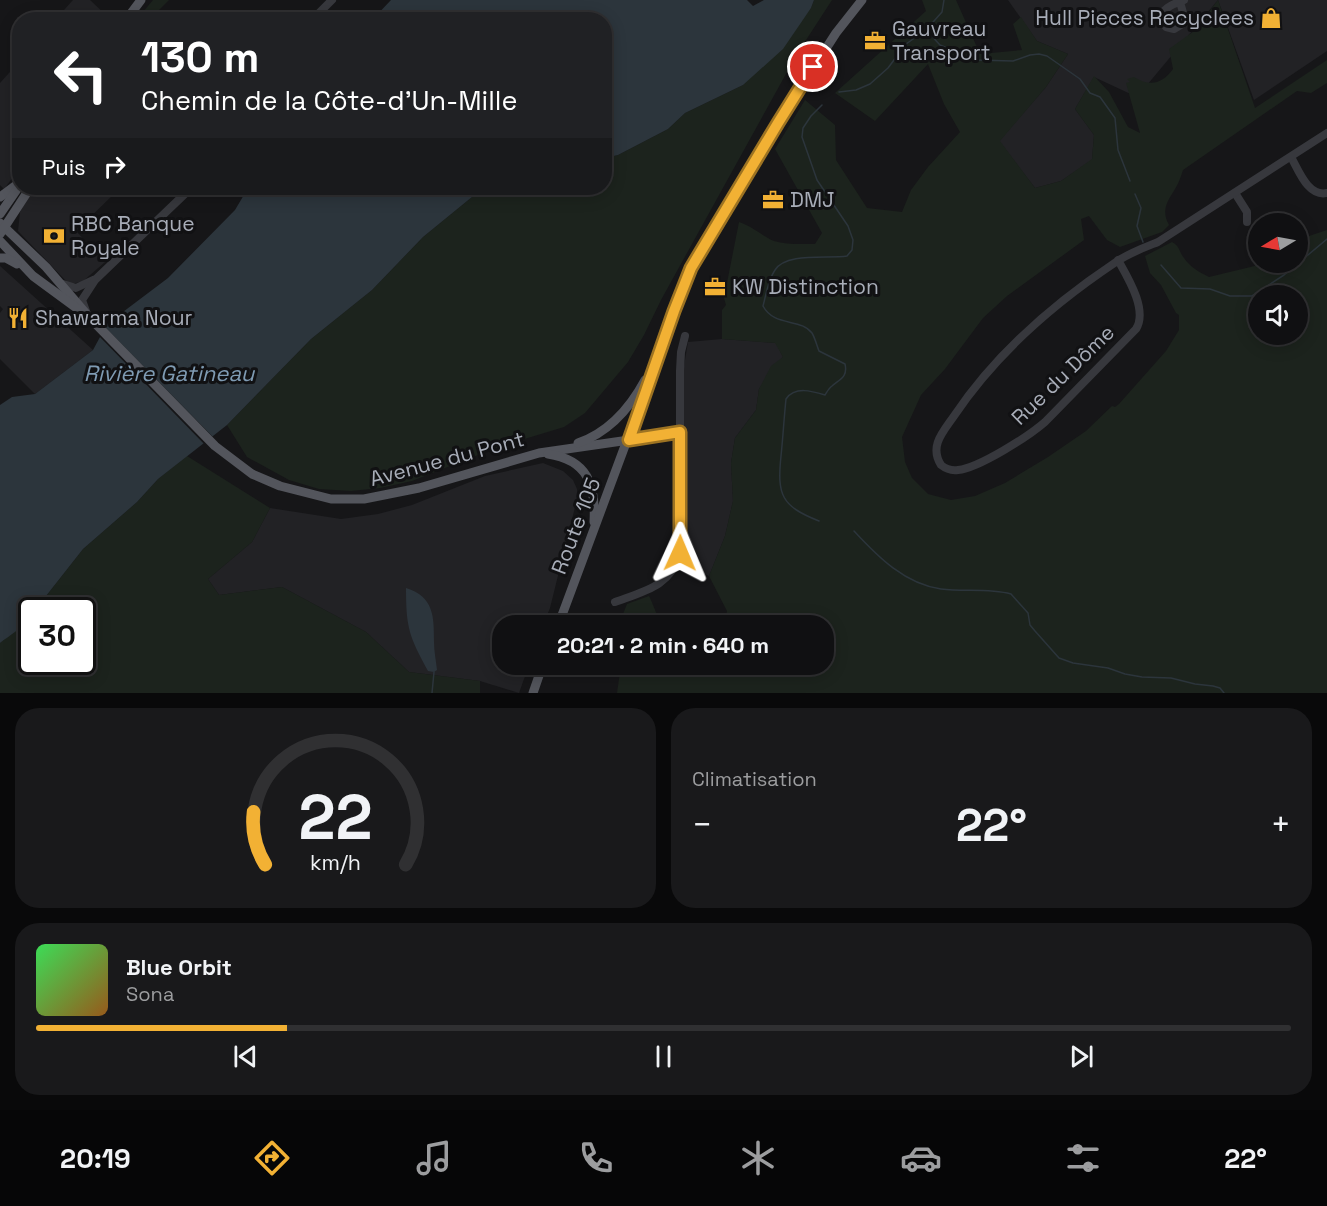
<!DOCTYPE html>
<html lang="fr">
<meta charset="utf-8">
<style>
body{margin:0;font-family:"Space Grotesk",sans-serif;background:#19191b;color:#f1f3f6;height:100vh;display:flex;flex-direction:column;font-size:22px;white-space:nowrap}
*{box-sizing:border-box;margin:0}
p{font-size:20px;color:#9c9d9f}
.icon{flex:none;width:33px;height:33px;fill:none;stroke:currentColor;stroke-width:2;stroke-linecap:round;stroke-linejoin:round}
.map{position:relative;height:693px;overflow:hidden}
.sheet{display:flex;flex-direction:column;gap:15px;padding:15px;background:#09090a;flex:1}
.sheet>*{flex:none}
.guide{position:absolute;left:12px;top:12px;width:600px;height:183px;border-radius:24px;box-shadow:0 3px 15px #0003,0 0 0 2px #303032;background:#202124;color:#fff;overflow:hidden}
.needle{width:39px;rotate:260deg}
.buttons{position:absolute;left:1248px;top:213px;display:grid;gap:12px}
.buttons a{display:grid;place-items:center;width:60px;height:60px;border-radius:50%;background:#101012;box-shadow:0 3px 15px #0003,0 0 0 2px #303032;font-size:30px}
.speed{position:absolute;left:18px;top:597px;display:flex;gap:12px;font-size:30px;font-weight:700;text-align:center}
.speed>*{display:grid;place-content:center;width:78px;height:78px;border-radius:50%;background:#101012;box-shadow:0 3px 15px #0003,0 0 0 2px #303032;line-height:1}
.speed .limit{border:3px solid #111;border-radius:9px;background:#fff;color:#111}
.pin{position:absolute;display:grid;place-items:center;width:51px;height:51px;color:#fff;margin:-26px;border:3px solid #fff;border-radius:50%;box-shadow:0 2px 6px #0007}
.me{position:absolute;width:66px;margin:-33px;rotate:1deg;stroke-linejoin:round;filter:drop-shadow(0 0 4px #0008)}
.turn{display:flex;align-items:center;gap:21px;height:126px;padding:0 30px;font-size:27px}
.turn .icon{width:78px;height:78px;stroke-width:2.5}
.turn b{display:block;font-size:42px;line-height:51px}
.then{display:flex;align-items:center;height:57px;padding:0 30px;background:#0003;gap:12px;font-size:22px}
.big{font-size:45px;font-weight:700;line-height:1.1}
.sheet .widget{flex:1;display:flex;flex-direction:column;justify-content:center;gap:9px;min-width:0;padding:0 21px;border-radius:24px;background:#19191b}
.sheet .dial{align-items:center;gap:0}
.dial svg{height:156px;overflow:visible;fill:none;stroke:#303032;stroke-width:7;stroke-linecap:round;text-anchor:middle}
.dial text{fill:#f1f3f6;stroke:none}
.song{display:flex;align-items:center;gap:18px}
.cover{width:72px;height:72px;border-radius:9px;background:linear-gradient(135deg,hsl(130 70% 55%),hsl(30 70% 35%))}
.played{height:6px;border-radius:3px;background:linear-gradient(90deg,#f2b134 20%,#303032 20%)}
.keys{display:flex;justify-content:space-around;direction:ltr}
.heat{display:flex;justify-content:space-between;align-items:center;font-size:33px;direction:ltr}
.sheet .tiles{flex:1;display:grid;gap:15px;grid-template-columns:1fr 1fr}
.widget:last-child{grid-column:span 2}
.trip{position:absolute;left:492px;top:615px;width:342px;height:60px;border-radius:24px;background:#101012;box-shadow:0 3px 15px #0003,0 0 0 2px #303032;font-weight:700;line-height:60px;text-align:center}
.menu{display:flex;height:96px;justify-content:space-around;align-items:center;background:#060607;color:#9c9d9f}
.menu .icon{width:42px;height:42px}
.menu .selected{color:#f2b134}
.menu b{font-size:27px;color:#f1f3f6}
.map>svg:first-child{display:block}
.built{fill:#222225}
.green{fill:#1c231d;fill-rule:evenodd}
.water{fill:#2c353c}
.pier{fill:#161618}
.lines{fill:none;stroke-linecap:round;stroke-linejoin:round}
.stream{stroke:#2c353c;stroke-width:1.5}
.minor{stroke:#37383d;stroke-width:8}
.major{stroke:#53555c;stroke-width:9}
.route-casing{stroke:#9d7322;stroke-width:15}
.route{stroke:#f2b134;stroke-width:10}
.labels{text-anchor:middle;stroke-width:6;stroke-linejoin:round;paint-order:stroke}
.poi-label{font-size:21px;fill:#a8adb8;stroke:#111113;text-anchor:start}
.street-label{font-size:21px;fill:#a8adb8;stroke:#111113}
.water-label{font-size:22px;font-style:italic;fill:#7f9bb3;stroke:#111113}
</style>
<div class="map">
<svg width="1327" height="693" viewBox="0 0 1327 693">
<rect width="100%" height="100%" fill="#161618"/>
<g class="built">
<polygon points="73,0 90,0 110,19 56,19"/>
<polygon points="1008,0 1218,0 1137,97 1094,77 1075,109 1094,135 1092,160 1061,181 1035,188 999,141 1046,87 1068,54 1037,41"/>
<polygon points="1218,0 1327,0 1327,51 1254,100"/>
<polygon points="19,62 19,169 4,189 0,185 0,83"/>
<polygon points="33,188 120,188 76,231 105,262 82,282 69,284 18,231 20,212"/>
<polygon points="0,266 93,350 35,394 0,359 0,313 3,309 0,306"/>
<polygon points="722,339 776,343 783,357 759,389 756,410 735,438 731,463 733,501 725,536 709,576 684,564 684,366 688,342"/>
<polygon points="543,463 563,471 573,480 577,489 577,499 550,608 543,625 502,626 502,664 529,665 519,693 480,681 409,672 366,632 282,587 219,595 208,579 252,542 270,508 341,519 378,514 412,505 485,476"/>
</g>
<g class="green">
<polygon points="153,0 169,0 150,19 137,19"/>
<polygon points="814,0 832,0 797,54 661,300 644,335 628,362 585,413 564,427 498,447 412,481 380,488 351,491 319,489 289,480 247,457 227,425 311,339 372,290 423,237 483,188 604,188 605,158 618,155 668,129 685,113 743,85 811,8"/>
<path d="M922,0H956L980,54L1022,50L1013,24L1021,17L1037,41L1068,54L1046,87L1000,141L1035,188L1061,181L1092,159L1094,135L1075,109L1094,76L1109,92L1128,127L1140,133L1126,83L1130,82L1127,79L1134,77C1150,87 1162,84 1173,69L1169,49L1194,31L1218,0L1255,108L1327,60V83L1311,93L1297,91L1183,170C1181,176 1179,183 1175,189C1167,202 1161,210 1169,225L1162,232L1120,247L1107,240L1089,216L1081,219L1084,240L1007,296L983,318L945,369L921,395L902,437L905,462L912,478L928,494L951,500L975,496L1005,483L1048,457L1086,431L1112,406L1115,407L1119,404L1166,351L1179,330V315L1176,313L1161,285L1150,273L1145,256L1172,242C1180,246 1179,252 1184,258C1190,267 1199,272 1209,277L1267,263L1298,262V226L1306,237L1327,230V693H617L621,665L824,664V626L724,625L727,611L709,576L725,536L733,501L731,463L735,438L756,410L759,389L771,366L783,357L775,343L722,339V310L726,305L724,298L739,222C752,226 762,236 774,241C786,245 802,244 815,244L822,233L775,149L805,100L835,125L836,160L867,208L902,212L911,190L928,167L960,132L944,104L928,64L875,121L835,93L926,11ZM1258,296H1298V334H1258Z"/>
<polygon points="187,456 270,508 252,542 208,579 219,595 282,587 366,632 409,672 480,681 480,693 0,693 0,643 31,615 32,662 82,662 82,610 35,610 83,549 137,502 158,479"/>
<path d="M649,596C654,605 657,620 665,625H621V619L627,604Z"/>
</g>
<g class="water">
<polygon points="391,0 747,0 753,6 764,0 814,0 811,8 783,49 743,85 685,113 668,129 618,155 605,158 604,20 373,19"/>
<path d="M248,188H483L423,237L372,290L311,339L227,425L158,479L137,502L83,549L35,610H32C30,624 10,635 0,643V405L12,397L35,394L93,350L107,324L168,278L235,210Z"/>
<path d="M406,588C434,597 434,616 434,642C434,651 436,661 437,670L434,672L428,671C409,636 406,628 406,588Z"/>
</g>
<polygon class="pier" points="103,325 215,439 206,446 98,335"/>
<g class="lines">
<g class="stream">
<polyline points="926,30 940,45 976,60 1013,61 1030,55 1039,54 1047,56 1080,79 1090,93 1100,97 1115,118 1118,150 1130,181"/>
<polyline points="839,92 856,90 870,84 888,68 906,44 926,30 942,12 944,0"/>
<polyline points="1135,194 1141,208 1137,226 1143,242"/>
<polyline points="1161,265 1181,288 1210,289 1230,296 1252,296 1284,275 1327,239"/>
<path d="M819,521C781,506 777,495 781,456C783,437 784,418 786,399C795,386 812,391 825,395C827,392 829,388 832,386C840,379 848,377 845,364L819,351C817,346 815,338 812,333C801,318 774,327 763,306C766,295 768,280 775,270C786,252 827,259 847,256L852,250L853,240L848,226L817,180L802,137L803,128L811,116L822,105"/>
<path d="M854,531C878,557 905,584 941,589C964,592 988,588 1011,594L1028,613L1030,625L1035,631L1059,658L1073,663L1108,668L1125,674L1142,677L1171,678L1195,684L1213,686L1220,688L1224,693"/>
<polyline points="432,693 434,672"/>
</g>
<g class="minor">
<path d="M1180,2L1184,16V23L1174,29L1166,27L1161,19C1161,8 1174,4 1184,0"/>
<polyline points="312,20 332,0"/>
<path d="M1291,157C1299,171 1308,197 1327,193"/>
<polyline points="1235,193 1247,212 1247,222"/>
<path d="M1118,260C1128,278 1148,310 1136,329L1045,422C1029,436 979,468 958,470C951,471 946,469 941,465C929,446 943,432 954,416C996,353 1053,304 1116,262C1129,253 1143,248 1158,242L1327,133"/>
<polyline points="63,284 76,288 93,280"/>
<polyline points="86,311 82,300 95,280 191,188"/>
<polyline points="629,440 680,432"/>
<path d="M615,602C645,591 671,586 680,553V371L681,352L685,336"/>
</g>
<g class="major">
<polyline points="126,20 141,0"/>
<polyline points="0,197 15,186"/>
<polyline points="0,214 20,185"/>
<polyline points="0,223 46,267 89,317 215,446 252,474 280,486 331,499 364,499 419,488 539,453 629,440"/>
<polyline points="0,234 30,188"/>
<polyline points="0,241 33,276 82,312"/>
<polyline points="0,258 6,258 17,264"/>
<path d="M578,443C609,432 630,408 645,380"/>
<path d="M548,454C588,460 596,485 594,522"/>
<polyline points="558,626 691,268 778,123 836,33 862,0"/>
<polyline points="533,693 543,664"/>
</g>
</g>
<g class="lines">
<defs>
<polyline id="route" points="680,553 680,432 629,440 674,311 691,268 778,123 813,67"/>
</defs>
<use href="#route" class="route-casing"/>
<use href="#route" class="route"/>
</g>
<defs>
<symbol id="shop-bare" viewBox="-9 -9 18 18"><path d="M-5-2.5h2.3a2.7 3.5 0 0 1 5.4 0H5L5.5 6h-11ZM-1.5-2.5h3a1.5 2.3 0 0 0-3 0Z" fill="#f2b134" stroke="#111113" stroke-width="2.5" paint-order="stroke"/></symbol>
<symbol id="office-bare" viewBox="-9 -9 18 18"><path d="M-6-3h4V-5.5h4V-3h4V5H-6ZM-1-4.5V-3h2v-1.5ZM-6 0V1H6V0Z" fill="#f2b134" stroke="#111113" stroke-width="2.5" paint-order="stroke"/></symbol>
<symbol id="bank-bare" viewBox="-9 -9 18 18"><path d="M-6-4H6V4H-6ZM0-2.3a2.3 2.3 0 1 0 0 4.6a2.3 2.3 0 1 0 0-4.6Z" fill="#f2b134" stroke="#111113" stroke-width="2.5" paint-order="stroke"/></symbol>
<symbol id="restaurant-bare" viewBox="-9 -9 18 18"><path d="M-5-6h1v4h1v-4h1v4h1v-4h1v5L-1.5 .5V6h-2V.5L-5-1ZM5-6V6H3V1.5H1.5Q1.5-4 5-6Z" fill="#f2b134" stroke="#111113" stroke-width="2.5" paint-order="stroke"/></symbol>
</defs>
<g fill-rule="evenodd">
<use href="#shop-bare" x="1256" y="3" width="30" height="30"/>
<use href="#office-bare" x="860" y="26" width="30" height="30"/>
<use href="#office-bare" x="758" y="185" width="30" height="30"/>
<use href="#bank-bare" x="39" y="221" width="30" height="30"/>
<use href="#office-bare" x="700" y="272" width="30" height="30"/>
<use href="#restaurant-bare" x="3" y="303" width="30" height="30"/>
</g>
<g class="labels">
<g class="poi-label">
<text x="1254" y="25" text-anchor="end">Hull Pieces Recyclees</text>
<text x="892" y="36">Gauvreau<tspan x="892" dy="24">Transport</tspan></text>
<text x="790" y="207">DMJ</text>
<text x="71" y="231">RBC Banque<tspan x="71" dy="24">Royale</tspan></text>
<text x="732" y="294">KW Distinction</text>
<text x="35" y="325">Shawarma Nour</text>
</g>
<g class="street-label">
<text transform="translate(1063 375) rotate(-44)" y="7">Rue du Dôme</text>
<text transform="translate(447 459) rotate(-15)" y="7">Avenue du Pont</text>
<text transform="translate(576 526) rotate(-69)" y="7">Route 105</text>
</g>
<g class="water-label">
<text x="169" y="381">Rivière Gatineau</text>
</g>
</g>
</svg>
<div class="buttons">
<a><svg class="needle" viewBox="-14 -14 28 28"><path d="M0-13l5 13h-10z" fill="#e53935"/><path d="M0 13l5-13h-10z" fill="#9c9d9f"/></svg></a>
<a><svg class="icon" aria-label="sound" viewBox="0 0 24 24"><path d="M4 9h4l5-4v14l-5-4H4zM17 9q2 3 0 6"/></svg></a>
</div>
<div class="speed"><div class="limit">30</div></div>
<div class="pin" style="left:813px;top:67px;background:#d93025"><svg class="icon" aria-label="arrive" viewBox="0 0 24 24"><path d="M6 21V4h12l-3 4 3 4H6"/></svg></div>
<svg class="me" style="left:680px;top:553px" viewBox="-20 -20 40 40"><path d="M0-17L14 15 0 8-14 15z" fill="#f2b134" stroke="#fff" stroke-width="4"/></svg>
<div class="trip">20:21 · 2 min · 640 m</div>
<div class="guide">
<div class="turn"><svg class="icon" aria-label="left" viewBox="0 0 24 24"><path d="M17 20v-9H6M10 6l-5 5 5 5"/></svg><div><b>130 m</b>Chemin de la Côte-d'Un-Mille</div></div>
<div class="then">Puis<svg class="icon" aria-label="right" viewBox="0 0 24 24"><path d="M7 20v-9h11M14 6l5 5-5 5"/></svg></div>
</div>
</div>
<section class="sheet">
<div class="tiles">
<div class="widget dial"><svg viewBox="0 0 100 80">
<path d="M14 69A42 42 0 1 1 86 69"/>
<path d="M14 69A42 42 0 0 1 8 42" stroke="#f2b134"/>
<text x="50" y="56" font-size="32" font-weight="700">22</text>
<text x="50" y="72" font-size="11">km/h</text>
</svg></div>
<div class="widget"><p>Climatisation</p>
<div class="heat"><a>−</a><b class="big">22°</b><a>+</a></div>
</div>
<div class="widget">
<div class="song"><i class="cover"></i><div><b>Blue Orbit</b><p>Sona</p></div></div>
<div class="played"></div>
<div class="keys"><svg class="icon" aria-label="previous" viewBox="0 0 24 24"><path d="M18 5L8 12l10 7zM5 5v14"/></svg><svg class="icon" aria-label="pause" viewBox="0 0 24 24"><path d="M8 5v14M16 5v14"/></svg><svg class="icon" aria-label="next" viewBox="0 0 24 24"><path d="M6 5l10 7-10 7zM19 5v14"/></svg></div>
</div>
</div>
</section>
<nav class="menu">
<b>20:19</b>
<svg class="icon selected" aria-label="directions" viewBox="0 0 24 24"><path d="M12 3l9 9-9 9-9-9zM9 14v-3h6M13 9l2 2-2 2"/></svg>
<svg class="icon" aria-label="music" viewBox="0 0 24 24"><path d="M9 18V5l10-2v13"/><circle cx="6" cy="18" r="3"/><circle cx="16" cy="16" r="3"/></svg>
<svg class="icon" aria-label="phone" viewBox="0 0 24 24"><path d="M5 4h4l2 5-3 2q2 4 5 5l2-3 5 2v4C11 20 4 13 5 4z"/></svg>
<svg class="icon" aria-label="climate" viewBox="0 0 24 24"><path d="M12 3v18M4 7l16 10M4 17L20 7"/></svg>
<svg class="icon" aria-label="car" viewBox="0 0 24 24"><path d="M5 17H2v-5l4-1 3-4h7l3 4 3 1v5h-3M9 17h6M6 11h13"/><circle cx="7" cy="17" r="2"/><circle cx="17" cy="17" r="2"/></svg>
<svg class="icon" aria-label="filters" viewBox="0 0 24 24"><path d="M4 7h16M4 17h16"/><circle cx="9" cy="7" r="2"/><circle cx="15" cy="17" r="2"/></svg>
<b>22°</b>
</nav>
